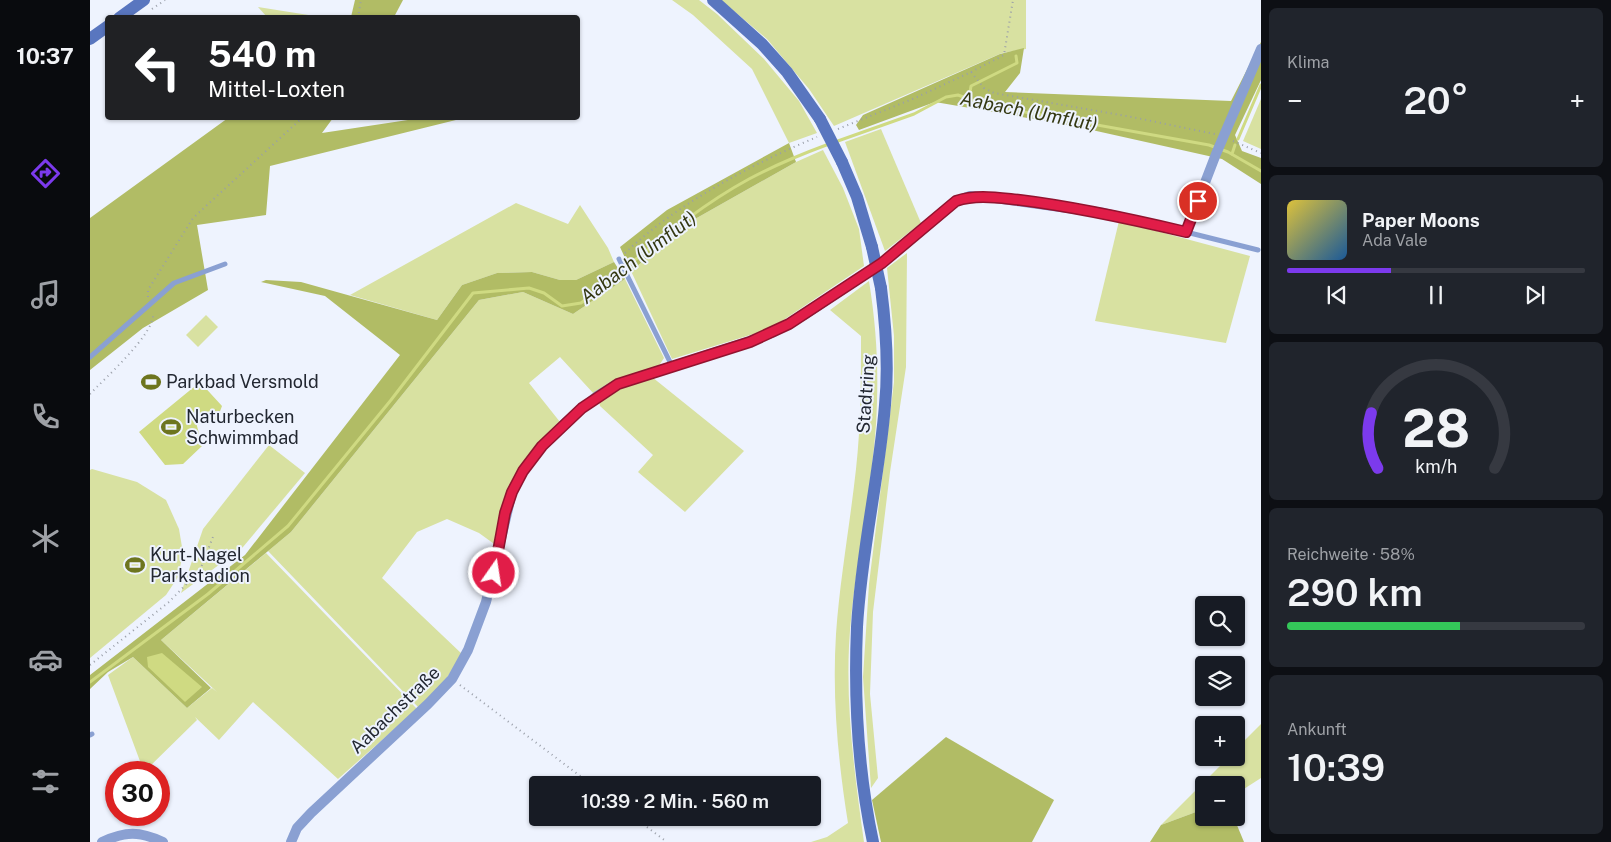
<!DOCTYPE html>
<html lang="de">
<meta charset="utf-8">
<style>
body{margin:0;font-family:"Public Sans",sans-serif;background:#20242c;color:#f1f3f6;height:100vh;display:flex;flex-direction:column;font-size:19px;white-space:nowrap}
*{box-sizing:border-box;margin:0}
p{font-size:16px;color:#9ea1a6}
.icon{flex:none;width:28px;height:28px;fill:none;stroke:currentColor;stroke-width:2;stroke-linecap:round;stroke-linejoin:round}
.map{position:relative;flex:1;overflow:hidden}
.panel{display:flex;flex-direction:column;gap:8px;padding:8px;background:#0d0f14;width:350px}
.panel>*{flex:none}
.top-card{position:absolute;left:15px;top:15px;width:475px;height:105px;border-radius:5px;box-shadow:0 1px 4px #0004;background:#202124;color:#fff;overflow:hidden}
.buttons{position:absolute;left:1105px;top:596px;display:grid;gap:10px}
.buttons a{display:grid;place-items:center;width:50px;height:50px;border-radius:5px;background:#171b24;box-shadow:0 1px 4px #0004;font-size:25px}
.speed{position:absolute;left:15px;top:761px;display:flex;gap:10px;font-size:25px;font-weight:700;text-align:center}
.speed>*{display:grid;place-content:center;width:65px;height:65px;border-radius:50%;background:#171b24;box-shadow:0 1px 4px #0004;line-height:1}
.speed .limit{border:8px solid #d22;background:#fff;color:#111}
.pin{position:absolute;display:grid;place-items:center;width:42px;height:42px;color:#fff;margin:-21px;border:2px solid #fff;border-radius:50%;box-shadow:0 1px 5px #0007}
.me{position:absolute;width:55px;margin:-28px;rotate:13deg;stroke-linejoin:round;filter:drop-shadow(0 0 4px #0008)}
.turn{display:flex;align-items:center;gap:18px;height:105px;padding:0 20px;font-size:22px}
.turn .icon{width:65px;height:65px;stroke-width:2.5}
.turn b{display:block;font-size:35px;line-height:42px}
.big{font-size:38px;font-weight:600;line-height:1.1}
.panel .widget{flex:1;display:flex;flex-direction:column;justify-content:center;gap:8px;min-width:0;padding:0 18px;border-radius:8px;background:#20242c}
.panel .dial{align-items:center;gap:0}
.dial svg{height:130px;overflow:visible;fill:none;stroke:#363941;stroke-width:7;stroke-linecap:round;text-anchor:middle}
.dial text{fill:#f1f3f6;stroke:none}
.song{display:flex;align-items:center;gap:15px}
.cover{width:60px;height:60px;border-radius:8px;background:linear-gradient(135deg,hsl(50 70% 55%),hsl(210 70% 35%))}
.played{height:5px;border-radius:2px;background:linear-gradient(90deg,#7c3aed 35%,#363941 35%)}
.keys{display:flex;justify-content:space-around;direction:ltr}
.heat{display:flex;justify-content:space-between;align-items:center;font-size:28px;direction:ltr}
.charge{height:8px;border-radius:4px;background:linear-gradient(90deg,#34c759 58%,#363941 0)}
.trip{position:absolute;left:439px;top:776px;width:292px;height:50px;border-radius:5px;background:#171b24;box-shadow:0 1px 4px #0004;font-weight:600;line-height:50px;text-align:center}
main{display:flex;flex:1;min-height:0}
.tabs{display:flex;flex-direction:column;width:90px;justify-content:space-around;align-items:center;background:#090b0e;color:#9ea1a6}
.tabs .icon{width:35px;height:35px}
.tabs .on{color:#7c3aed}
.tabs b{font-size:22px;color:#f1f3f6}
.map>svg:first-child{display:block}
.green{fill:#d8e1a1}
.forest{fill:#b1bc65}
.water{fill:#cfda82}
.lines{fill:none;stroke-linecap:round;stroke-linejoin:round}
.stream{stroke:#cfda82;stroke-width:3}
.path{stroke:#9a9fa9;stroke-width:2;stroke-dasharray:1 4;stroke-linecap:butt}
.lane{stroke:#8aa0d2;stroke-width:5}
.street{stroke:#8aa0d2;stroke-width:10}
.secondary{stroke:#5976bf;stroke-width:12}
.secondary-bridge{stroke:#5976bf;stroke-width:12}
.route-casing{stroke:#92132f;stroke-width:12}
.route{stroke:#e11d48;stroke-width:9}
.labels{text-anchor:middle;stroke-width:4;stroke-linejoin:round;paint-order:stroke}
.poi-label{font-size:18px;fill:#222731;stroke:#eef3fe;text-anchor:start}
.street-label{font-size:18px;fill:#222731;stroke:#eef3fe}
.water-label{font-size:19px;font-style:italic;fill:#343812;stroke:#eef3fe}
</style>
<main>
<nav class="tabs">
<b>10:37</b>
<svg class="icon on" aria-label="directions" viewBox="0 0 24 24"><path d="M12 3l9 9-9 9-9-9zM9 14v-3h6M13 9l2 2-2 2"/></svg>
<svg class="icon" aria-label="music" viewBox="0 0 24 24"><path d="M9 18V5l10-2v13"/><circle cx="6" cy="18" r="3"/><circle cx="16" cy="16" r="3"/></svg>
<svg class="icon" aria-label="phone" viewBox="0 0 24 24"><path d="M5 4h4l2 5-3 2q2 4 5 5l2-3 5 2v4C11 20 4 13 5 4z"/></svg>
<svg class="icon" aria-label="climate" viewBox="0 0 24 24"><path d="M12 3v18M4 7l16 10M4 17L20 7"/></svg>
<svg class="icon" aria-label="car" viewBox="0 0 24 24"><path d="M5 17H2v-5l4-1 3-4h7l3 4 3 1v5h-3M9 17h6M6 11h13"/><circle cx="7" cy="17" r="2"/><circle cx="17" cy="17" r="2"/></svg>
<svg class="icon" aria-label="filters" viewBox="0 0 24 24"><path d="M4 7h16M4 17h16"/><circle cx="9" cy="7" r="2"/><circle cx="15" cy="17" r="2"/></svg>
</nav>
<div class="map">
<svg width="1171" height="842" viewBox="0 0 1171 842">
<rect width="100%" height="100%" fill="#eef3fe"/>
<g class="green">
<polygon points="582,0 609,0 627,14 674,59 709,101 727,133 699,143 662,69 603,15"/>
<polygon points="631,0 936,0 936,49 912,53 744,126 719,89 677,39"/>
<polygon points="168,7 231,17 177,17"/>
<polygon points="1171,99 1171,149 1153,141"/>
<polygon points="791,129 831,223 795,251 755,142"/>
<polygon points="733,150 753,188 769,229 774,266 680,329 582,359 541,271 605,219 706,162"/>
<polygon points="426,203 478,224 490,205 518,248 524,262 486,280 470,280 442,272 407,273 372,285 347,320 260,295"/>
<polygon points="1029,221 1160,256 1136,343 1005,321"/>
<polygon points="817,253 816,367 800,472 783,612 780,694 788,778 781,788 773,677 779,584 804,382 804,336 797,268"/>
<polygon points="535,279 574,358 568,367 504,394 470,357 439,383 470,422 423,481 411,512 407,546 389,533 357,519 327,532 292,578 372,654 353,684 329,708 178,551 201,532 389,300 433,292 483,314"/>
<path d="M779,281C787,331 789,374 786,424C781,499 763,572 759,646C756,711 765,778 774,842H721L737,837L758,823C748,761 742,697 746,634C750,578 760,524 766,469C771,425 771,380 771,336L740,310Z"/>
<polygon points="116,315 128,327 108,347 96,335"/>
<polygon points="562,377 654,451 595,512 548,472 563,455 510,406 509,400 522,392"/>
<polygon points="179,445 215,473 153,547 91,593 113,529"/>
<polygon points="2,469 47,482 76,500 89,529 93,553 88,577 76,595 0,658 0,470"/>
<polygon points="176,553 327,709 248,779 163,702 129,740 105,717 107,720 54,772 18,675 43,657 97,708 122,688 127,692 71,640"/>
<polygon points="1171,724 1171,778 1146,794 1146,785 1114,785 1114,809 1071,825 1138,758 1146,758 1146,749"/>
</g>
<g class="forest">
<polygon points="265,0 313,0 304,17 261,17"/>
<polygon points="1171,42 1171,80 1145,135 1152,151 1171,158 1171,184 1132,159 984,126 845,102 769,130 766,125 773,115 910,54 934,48 930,73 915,92 1141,101"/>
<polygon points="138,118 243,118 232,133 331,118 374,118 180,166 176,215 107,225 118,290 53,328 0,370 0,218"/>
<polygon points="699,143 706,162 605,219 541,271 530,247 577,210"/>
<polygon points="524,262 535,279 483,314 433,292 389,300 201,532 71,640 121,688 97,708 43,657 18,672 0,689 0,675 155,555 310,355 235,296 171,282 176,280 211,282 347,320 372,285 407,273 442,272 470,280 486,280"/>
<polygon points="856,737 964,800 942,842 791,842 782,800"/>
<polygon points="1114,809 1114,818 1144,818 1154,842 1060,842 1071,825"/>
</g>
<g class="water">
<polygon points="110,382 132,406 126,422 115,420 106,422 112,446 93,464 75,465 49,432"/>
<polygon points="72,653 112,687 95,702 58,667 57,657"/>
</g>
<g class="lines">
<g class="stream">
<polyline points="879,99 881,86 927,63 926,56"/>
<polyline points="1148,139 1171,85"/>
<polyline points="745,142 824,114 856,97 868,95 895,105 1119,145 1138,152 1171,171"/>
<polyline points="1142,154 1145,145"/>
<path d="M0,682L118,594L198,526L301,400L383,293L439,288L454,293L472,306L491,303C546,261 598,212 659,179C685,165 712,154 739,144"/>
</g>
<g class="path">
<polyline points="62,9 75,0"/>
<polyline points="268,18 271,0"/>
<polyline points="881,72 914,55 923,0"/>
<polyline points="748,129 825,98 881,72 894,88 904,93 1042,117 1125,134"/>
<polyline points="1143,141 1171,153"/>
<path d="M535,253C588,203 660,165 727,137"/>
<polyline points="58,297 58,290 103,218 212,118"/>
<path d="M0,394C14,379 66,333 63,313"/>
<polyline points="0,665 79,602 110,570 123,537"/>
<polyline points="370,685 502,785"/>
<polyline points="545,818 577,842"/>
</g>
<g class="lane">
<polyline points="1096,232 1168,250"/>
<polyline points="529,259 582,366"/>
<polyline points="0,357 84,283 135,264"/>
<polyline points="0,735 2,734"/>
</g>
<g class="street">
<path d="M12,842C36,831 49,831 73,842"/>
<polyline points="201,842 207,828 221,813 338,704 362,679 378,650 396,602 422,492 433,471 452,446 476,422 507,396 527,384 660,341 684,332 714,315 792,263 856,209 866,201 880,196 905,198 1014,213 1096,232 1126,154 1171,49"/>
</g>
<g class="secondary">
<polyline points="623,0 672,44 697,72 730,119"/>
<polyline points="29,18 54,0"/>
<polyline points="0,39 18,26"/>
<polyline points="752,162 767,197 782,247"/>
<path d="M783,842C768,772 764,698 767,627C771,552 789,479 795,405C799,366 796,327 791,288"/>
</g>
<g class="secondary-bridge">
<polyline points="730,119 752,162"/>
<polyline points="782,247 791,288"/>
</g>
</g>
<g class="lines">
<defs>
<path id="route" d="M404,573L415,513L422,492L433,471L452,446L492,408L528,384L660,342L699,324L792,263L866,201C887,194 909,198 930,200C987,207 1041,219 1096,232L1108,201"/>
</defs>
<use href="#route" class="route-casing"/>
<use href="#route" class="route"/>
</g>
<defs>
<symbol id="stadium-bare" viewBox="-9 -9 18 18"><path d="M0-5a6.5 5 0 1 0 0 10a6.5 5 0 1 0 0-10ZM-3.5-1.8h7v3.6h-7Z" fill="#6d751f" stroke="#eef3fe" stroke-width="2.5" paint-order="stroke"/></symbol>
</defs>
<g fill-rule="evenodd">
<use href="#stadium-bare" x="47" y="368" width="28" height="28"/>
<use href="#stadium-bare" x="67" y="413" width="28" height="28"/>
<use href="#stadium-bare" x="31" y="551" width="28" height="28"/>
</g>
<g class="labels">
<g class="poi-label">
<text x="76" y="388">Parkbad Versmold</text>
<text x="96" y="423">Naturbecken<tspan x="96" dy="21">Schwimmbad</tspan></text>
<text x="60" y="561">Kurt-Nagel<tspan x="60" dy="21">Parkstadion</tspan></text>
</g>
<g class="street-label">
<text transform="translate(776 394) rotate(-86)" y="6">Stadtring</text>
<text transform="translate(305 710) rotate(-44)" y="6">Aabachstraße</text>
</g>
<g class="water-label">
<text transform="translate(939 111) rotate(11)" y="7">Aabach (Umflut)</text>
<text transform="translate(548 257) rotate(-37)" y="7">Aabach (Umflut)</text>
</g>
</g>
</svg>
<div class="buttons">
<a><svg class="icon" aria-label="search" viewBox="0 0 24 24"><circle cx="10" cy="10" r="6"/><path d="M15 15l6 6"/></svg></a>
<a><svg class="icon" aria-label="layers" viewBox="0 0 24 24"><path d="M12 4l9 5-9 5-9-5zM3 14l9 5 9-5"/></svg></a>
<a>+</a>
<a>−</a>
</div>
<div class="speed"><div class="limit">30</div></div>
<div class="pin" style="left:1108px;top:201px;background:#d93025"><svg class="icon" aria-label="arrive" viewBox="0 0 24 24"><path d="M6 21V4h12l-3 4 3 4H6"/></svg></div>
<svg class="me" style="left:404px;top:573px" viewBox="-20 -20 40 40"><circle r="17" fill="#e11d48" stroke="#fff" stroke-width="3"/><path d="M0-11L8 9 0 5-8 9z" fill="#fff"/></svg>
<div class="trip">10:39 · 2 Min. · 560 m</div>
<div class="top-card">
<div class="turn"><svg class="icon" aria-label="left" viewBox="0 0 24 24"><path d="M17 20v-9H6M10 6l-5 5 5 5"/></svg><div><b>540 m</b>Mittel-Loxten</div></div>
</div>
</div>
<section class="panel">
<div class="widget"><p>Klima</p>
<div class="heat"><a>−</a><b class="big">20°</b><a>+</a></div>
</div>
<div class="widget">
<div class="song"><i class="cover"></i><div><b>Paper Moons</b><p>Ada Vale</p></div></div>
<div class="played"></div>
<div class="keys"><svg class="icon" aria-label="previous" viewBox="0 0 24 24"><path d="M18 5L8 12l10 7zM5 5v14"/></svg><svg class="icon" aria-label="pause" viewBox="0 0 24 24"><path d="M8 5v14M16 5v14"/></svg><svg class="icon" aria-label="next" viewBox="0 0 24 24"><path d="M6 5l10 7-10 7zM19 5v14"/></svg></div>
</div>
<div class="widget dial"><svg viewBox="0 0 100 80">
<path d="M14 69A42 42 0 1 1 86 69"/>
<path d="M14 69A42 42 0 0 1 10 35" stroke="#7c3aed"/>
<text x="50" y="56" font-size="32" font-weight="700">28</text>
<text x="50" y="72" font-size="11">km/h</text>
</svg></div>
<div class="widget"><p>Reichweite · 58%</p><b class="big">290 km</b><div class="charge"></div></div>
<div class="widget"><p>Ankunft</p><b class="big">10:39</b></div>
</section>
</main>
